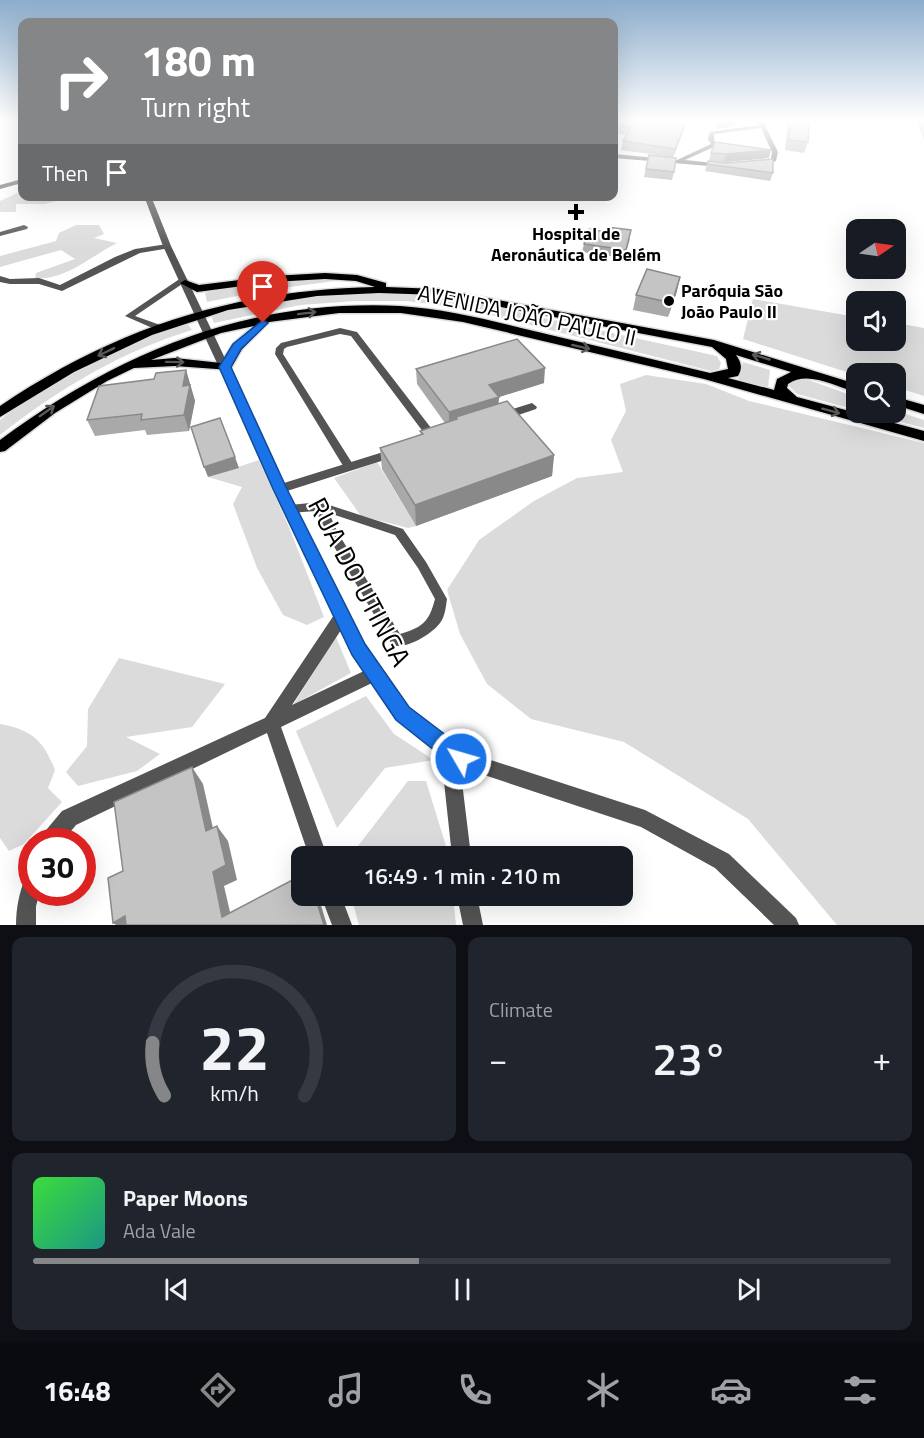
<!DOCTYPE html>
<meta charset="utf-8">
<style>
body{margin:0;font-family:"Titillium Web",sans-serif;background:#20242c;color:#f1f3f6;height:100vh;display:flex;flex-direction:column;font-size:22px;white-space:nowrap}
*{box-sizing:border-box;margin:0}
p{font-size:20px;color:#9ea1a6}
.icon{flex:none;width:33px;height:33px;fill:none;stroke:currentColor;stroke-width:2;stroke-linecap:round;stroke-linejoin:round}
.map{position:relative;height:925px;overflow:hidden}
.side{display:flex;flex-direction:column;gap:12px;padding:12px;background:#0d0f14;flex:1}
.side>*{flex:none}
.banner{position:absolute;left:18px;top:18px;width:600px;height:183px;border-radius:12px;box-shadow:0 6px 24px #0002;background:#858687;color:#fff;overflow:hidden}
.needle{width:39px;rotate:77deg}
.tools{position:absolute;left:846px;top:219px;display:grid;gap:12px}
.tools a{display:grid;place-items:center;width:60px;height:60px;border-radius:12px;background:#171b24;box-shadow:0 6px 24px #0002;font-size:30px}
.speed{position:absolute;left:18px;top:828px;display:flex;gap:12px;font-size:30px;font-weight:700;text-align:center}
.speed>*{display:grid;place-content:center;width:78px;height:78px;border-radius:50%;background:#171b24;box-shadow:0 6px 24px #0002;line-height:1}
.speed .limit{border:9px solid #d22;background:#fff;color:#111}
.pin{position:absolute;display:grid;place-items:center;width:51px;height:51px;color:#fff;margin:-62px -26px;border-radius:50% 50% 50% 0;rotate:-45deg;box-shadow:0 0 6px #0007}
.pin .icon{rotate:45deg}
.me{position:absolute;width:66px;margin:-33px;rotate:308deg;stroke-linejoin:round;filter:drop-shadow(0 0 4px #0008)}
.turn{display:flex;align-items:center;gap:21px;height:126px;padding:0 24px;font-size:27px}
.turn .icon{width:78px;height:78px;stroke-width:2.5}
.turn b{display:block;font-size:42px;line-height:51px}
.then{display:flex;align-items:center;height:57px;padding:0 24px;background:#0003;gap:12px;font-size:22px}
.big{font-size:45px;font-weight:600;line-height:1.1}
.side .widget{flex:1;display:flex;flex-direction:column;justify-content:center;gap:9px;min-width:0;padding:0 21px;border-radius:12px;background:#20242c}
.side .dial{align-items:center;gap:0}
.dial svg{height:156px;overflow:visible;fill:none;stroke:#363941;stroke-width:7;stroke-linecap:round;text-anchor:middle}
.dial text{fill:#f1f3f6;stroke:none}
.song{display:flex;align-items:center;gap:18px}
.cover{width:72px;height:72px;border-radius:9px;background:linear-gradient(135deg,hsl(120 70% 55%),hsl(170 70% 35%))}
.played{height:6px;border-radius:3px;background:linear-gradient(90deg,#858687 45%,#363941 45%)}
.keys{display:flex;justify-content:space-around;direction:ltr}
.heat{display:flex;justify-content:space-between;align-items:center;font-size:33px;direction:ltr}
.side .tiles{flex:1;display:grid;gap:12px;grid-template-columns:1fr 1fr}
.widget:last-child{grid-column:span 2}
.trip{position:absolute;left:291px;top:846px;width:342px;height:60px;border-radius:12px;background:#171b24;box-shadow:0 6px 24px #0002;font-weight:600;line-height:60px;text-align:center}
.menu{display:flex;height:96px;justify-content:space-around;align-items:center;background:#090b0e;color:#9ea1a6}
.menu .icon{width:42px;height:42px}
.menu .active{color:#858687}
.menu b{font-size:27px;color:#f1f3f6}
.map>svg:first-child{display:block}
.green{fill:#dbdbdb}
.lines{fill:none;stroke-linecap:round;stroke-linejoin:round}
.primary-casing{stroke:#dbdbdb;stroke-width:3}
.service{fill:#545454;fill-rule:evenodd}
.minor{fill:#545454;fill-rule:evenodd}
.tertiary{fill:#545454;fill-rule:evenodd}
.primary{fill:#000;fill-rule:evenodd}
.wall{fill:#a9a9a9}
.shaded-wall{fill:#898989}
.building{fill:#c4c4c4;stroke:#898989;stroke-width:1.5}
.oneway{stroke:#595959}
.route{fill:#1a73e8;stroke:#114b97;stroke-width:1.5}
.poi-dot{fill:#000;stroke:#fff;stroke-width:2}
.labels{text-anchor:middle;stroke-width:4.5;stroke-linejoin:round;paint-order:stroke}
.far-poi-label{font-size:18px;font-weight:bold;fill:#000;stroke:#fff}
.street-label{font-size:22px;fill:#000;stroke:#fff}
.near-street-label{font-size:27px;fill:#000;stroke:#fff}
</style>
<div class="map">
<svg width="924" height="925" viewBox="0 0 924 925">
<rect width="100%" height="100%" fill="#fff"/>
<g class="green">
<polygon points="17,193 22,193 22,196 70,197 45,204 16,204 16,212 0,212 0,201"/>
<path d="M76,225H99L104,234L94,238L117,243C91,256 65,281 35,278L36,273L75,259L61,250L0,267V256L56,241L59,233Z"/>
<polygon points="310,278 357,278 267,290 207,302 205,293 217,289"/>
<polygon points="365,292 429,295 458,299 717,356 721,363 719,369 711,371 468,309 407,301 356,301 300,305 214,323 210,313 305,297"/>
<polygon points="753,299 856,317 856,340 896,340 896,323 924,328 924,396 896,387 896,374 856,375 743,339"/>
<path d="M186,322L192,330C122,351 57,390 0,435V420C57,377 120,346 186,322Z"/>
<polygon points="743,362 770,370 768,387 738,380"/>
<polygon points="646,375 706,384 749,401 924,443 924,925 837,925 748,819 624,742 531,719 487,684 460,634 447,590 479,540 534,501 577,478 623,472 611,440 626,411 620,384"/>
<polygon points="803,378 856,397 856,410 797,394 788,385 793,380"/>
<polygon points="896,411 924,420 924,428 865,413 896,412"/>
<polygon points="259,460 289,527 324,617 307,625 283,615 257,568 233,504 242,487 208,477"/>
<polygon points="377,462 416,526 408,528 361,516 334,478"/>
<polygon points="336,637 351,673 293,705"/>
<polygon points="119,658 225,684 192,727 126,737 160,754 137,771 78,786 66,772 87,746 88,709"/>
<polygon points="366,696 394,734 434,760 385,768 337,828 296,731"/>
<path d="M0,724C32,730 43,740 55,770L48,788L62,802L24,844L9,851L0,838Z"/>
<polygon points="408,781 426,781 449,856 355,856 358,846"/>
<polygon points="351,896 453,896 456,925 359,925"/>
</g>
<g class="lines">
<defs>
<g id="primary">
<path d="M325,273L357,275L386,283V287L438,289L714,340L856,384V392C835,387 808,370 788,384L787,388L797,397L924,431V441L704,379L463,322L401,313H339L269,322L242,349L230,370L175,366L134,368L107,381L55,413L5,451L0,452V440C121,351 248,299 400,306C447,309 493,321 538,332C595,346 653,359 710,373L728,369L726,359L712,347L438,295L379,293L317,296L228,310L152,335L74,372L0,417V406C117,327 234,290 375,287L356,281L325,279L273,282L197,292L180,283L185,280L199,285L273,276ZM254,326L233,344L221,363L175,358L151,360L221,333ZM736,355L791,372L777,379L774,390L728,378L738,376C743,368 741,362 736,355Z"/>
<polygon points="896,397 924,405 924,414 896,405"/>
</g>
</defs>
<use href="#primary" class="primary-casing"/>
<g class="service">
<polygon points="758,121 763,121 778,152 776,161 760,167 757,165 771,159 772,152 761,128 714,134 714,139 716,146 685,160 723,164 724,165 721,167 614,158 614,154 677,160 711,144 708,139 710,132 759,125"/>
<polygon points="181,278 188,280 135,316 163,326 163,330 157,330 125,316"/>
<polygon points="340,328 357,332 438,437 439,439 438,441 430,441 351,336 340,334 287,347 284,349 283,354 354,466 349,470 345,469 275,354 276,348 281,343"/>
<path d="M320,502L403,529L426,562L447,599C446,606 445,617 440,623C432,634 406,650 392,645L329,538L316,511L290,513L286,512L284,509L286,506L290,505ZM329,513L395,535L418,568L435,599C429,622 423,627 400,634L338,533Z"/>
</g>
<g class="minor">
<polygon points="22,179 22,183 0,189 0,185"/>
<polygon points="24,225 28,227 27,229 0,236 0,232"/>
<polygon points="167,244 170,244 170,248 140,253 62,291 39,284 10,284 0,282 0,276 10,279 39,278 60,285 115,257 135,249"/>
<path d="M208,330L213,333L284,483L396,448L402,452L400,455L287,491L363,645L409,708L466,752L645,810L729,854L796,918L799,925H774L715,868L641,827L466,769L462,782L471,856H452L444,782L451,762L397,720L372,683L281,727L327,856H309L267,733L76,825L62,842H40L42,835L62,811L265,718L334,615L203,333ZM341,630L353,655L364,671L292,705Z"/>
<polygon points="532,403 537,407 536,409 501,421 495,417 497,414"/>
<path d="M32,875V892H40L36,906V925H16C16,908 19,894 25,878Z"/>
<polygon points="321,896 341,896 352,925 332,925"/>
<polygon points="457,896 477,896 483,925 463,925"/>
</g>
<polygon class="tertiary" points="144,196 151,196 171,246 213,333 211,335 208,336 203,333 163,246"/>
<use href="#primary" class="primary"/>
</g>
<g class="wall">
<polygon points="614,121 685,121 684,130 673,157 674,172 672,180 644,177 649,155 672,157 621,150 623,141 627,135 614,133"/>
<polygon points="788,121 809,121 808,142 804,153 785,150"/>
<polygon points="916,121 924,121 924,139"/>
<polygon points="711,153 769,158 724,162 709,161"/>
<polygon points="708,161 773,173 770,181 705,171"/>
<polygon points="630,239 624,258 582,252 584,244"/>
<polygon points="677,291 668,317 633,310 636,295"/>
<polygon points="416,369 544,383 499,397 498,404 554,455 552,476 416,526 382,469 380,448 421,435 420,431 445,423 417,384"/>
<polygon points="186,370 195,401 189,431 147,435 145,430 95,436 87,420 154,379"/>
</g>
<g class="shaded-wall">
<polygon points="686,122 684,130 673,157 675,149"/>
<polygon points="735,122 734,126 716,129 717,125"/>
<polygon points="771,150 769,158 724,162 726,154"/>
<polygon points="680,277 677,291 668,317 672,303"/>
<polygon points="545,368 544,383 499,397 498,412 457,419 456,417 456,426 449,428 449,412 489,385"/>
<polygon points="186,370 195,401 189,431 184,415 183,386"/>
<polygon points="554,455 552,476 416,526 415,505"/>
<polygon points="235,457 239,468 208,477 204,467"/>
<polygon points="192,767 203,784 217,846 206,831"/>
<polygon points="217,826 228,841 237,880 224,886 233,925 222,917 213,872"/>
<polygon points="315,896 318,896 327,925 324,925"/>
<polygon points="125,916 136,925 116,925 113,923"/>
</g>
<g class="building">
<polygon points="614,121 682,121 686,122 675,149 623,141 631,127 614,125"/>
<polygon points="718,121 735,121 735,122 717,125"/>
<polygon points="790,121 809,121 808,142 789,140"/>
<polygon points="715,142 771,150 726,154 711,153"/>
<polygon points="649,155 676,158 674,172 646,169"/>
<polygon points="773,159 773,173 707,164 708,161 726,163"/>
<polygon points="607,227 631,230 626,250 584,244 589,229 606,232"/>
<polygon points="647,269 680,277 672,303 636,295"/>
<polygon points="517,339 545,368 489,385 499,397 449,412 416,369"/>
<polygon points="186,370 183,386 190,385 184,415 141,420 142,414 87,420 99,386 154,379 156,373"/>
<polygon points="507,401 554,455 415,505 380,448 423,434 420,431 457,419 456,417"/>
<polygon points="220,418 235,457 204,467 191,427"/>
<polygon points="192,767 206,831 217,826 226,865 213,872 222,917 302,875 302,896 315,896 324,925 126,925 125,916 113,923 108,878 123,871 114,802"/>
</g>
<defs><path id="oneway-shaft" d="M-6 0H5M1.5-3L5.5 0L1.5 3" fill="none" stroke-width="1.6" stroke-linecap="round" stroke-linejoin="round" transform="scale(1.5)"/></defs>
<g class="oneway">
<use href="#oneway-shaft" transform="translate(307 313) rotate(-7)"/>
<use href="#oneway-shaft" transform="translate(581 347) rotate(13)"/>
<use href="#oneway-shaft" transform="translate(106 352) rotate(154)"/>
<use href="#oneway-shaft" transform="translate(761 357) rotate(-164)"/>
<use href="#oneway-shaft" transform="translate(175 362) rotate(1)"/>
<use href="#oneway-shaft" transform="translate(47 411) rotate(-35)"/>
<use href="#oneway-shaft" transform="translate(831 411) rotate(15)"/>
</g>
<linearGradient id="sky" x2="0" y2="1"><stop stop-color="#8cadcc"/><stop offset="0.48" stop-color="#fff"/><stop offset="1" stop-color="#fff" stop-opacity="0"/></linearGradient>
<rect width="924" height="251" fill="url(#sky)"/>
<polygon class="route" points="263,320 268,323 241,349 231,367 287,489 365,644 409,707 468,752 471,759 468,766 461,769 454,766 396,720 352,655 273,489 219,367 233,344"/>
<g class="poi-dot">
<path d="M573 203h6v6h6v6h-6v6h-6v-6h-6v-6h6z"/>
<circle cx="669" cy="301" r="6"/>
</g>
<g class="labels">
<g class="far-poi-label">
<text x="576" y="240">Hospital de<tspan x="576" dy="21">Aeronáutica de Belém</tspan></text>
<text x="681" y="297" text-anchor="start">Paróquia São<tspan x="681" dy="21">João Paulo II</tspan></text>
</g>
<g class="street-label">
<text transform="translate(527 315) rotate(12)" y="8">AVENIDA JOÃO PAULO II</text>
</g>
<g class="near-street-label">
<text transform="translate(359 582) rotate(62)" y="9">RUA DO UTINGA</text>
</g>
</g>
</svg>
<div class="tools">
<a><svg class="needle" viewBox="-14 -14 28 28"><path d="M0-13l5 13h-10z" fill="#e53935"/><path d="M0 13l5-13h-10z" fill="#9ea1a6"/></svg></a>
<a><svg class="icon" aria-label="sound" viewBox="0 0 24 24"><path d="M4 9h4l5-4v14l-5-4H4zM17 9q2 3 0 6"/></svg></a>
<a><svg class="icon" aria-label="search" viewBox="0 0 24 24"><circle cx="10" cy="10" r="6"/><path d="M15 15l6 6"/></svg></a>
</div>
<div class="speed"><div class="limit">30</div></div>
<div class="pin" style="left:263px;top:323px;background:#d93025"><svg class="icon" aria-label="arrive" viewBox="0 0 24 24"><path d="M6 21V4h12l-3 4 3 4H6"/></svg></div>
<svg class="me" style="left:461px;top:759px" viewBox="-20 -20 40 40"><circle r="17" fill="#1a73e8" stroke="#fff" stroke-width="3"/><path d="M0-11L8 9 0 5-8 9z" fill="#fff"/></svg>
<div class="trip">16:49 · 1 min · 210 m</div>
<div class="banner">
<div class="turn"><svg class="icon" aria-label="right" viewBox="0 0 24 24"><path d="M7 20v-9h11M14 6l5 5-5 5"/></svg><div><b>180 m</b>Turn right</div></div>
<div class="then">Then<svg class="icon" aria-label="arrive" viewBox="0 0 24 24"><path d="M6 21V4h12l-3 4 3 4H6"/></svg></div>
</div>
</div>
<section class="side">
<div class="tiles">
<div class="widget dial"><svg viewBox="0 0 100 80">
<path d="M14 69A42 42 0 1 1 86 69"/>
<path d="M14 69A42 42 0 0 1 8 42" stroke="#858687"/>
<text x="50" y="56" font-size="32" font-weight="700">22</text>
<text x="50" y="72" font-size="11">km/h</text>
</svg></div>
<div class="widget"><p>Climate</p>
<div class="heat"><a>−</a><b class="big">23°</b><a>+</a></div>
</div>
<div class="widget">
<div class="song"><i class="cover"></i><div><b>Paper Moons</b><p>Ada Vale</p></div></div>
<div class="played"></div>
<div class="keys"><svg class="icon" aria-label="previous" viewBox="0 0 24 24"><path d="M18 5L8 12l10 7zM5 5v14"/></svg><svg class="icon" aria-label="pause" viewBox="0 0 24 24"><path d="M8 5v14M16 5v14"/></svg><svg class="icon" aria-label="next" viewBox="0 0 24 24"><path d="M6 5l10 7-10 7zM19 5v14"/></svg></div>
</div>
</div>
</section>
<nav class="menu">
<b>16:48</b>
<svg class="icon active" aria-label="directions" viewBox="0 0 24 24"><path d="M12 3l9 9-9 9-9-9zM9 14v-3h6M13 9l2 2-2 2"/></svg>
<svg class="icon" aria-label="music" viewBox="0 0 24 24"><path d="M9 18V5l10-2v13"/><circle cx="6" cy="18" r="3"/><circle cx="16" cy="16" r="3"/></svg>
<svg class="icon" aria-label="phone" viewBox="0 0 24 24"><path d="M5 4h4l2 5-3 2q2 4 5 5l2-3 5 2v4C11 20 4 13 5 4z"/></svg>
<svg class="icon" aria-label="climate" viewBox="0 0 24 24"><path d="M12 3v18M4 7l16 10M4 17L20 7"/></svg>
<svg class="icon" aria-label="car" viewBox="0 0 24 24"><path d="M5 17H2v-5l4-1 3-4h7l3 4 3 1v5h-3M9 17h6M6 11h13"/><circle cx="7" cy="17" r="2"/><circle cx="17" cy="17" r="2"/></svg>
<svg class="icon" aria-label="filters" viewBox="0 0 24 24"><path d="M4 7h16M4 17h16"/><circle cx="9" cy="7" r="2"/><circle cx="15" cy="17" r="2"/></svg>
</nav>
